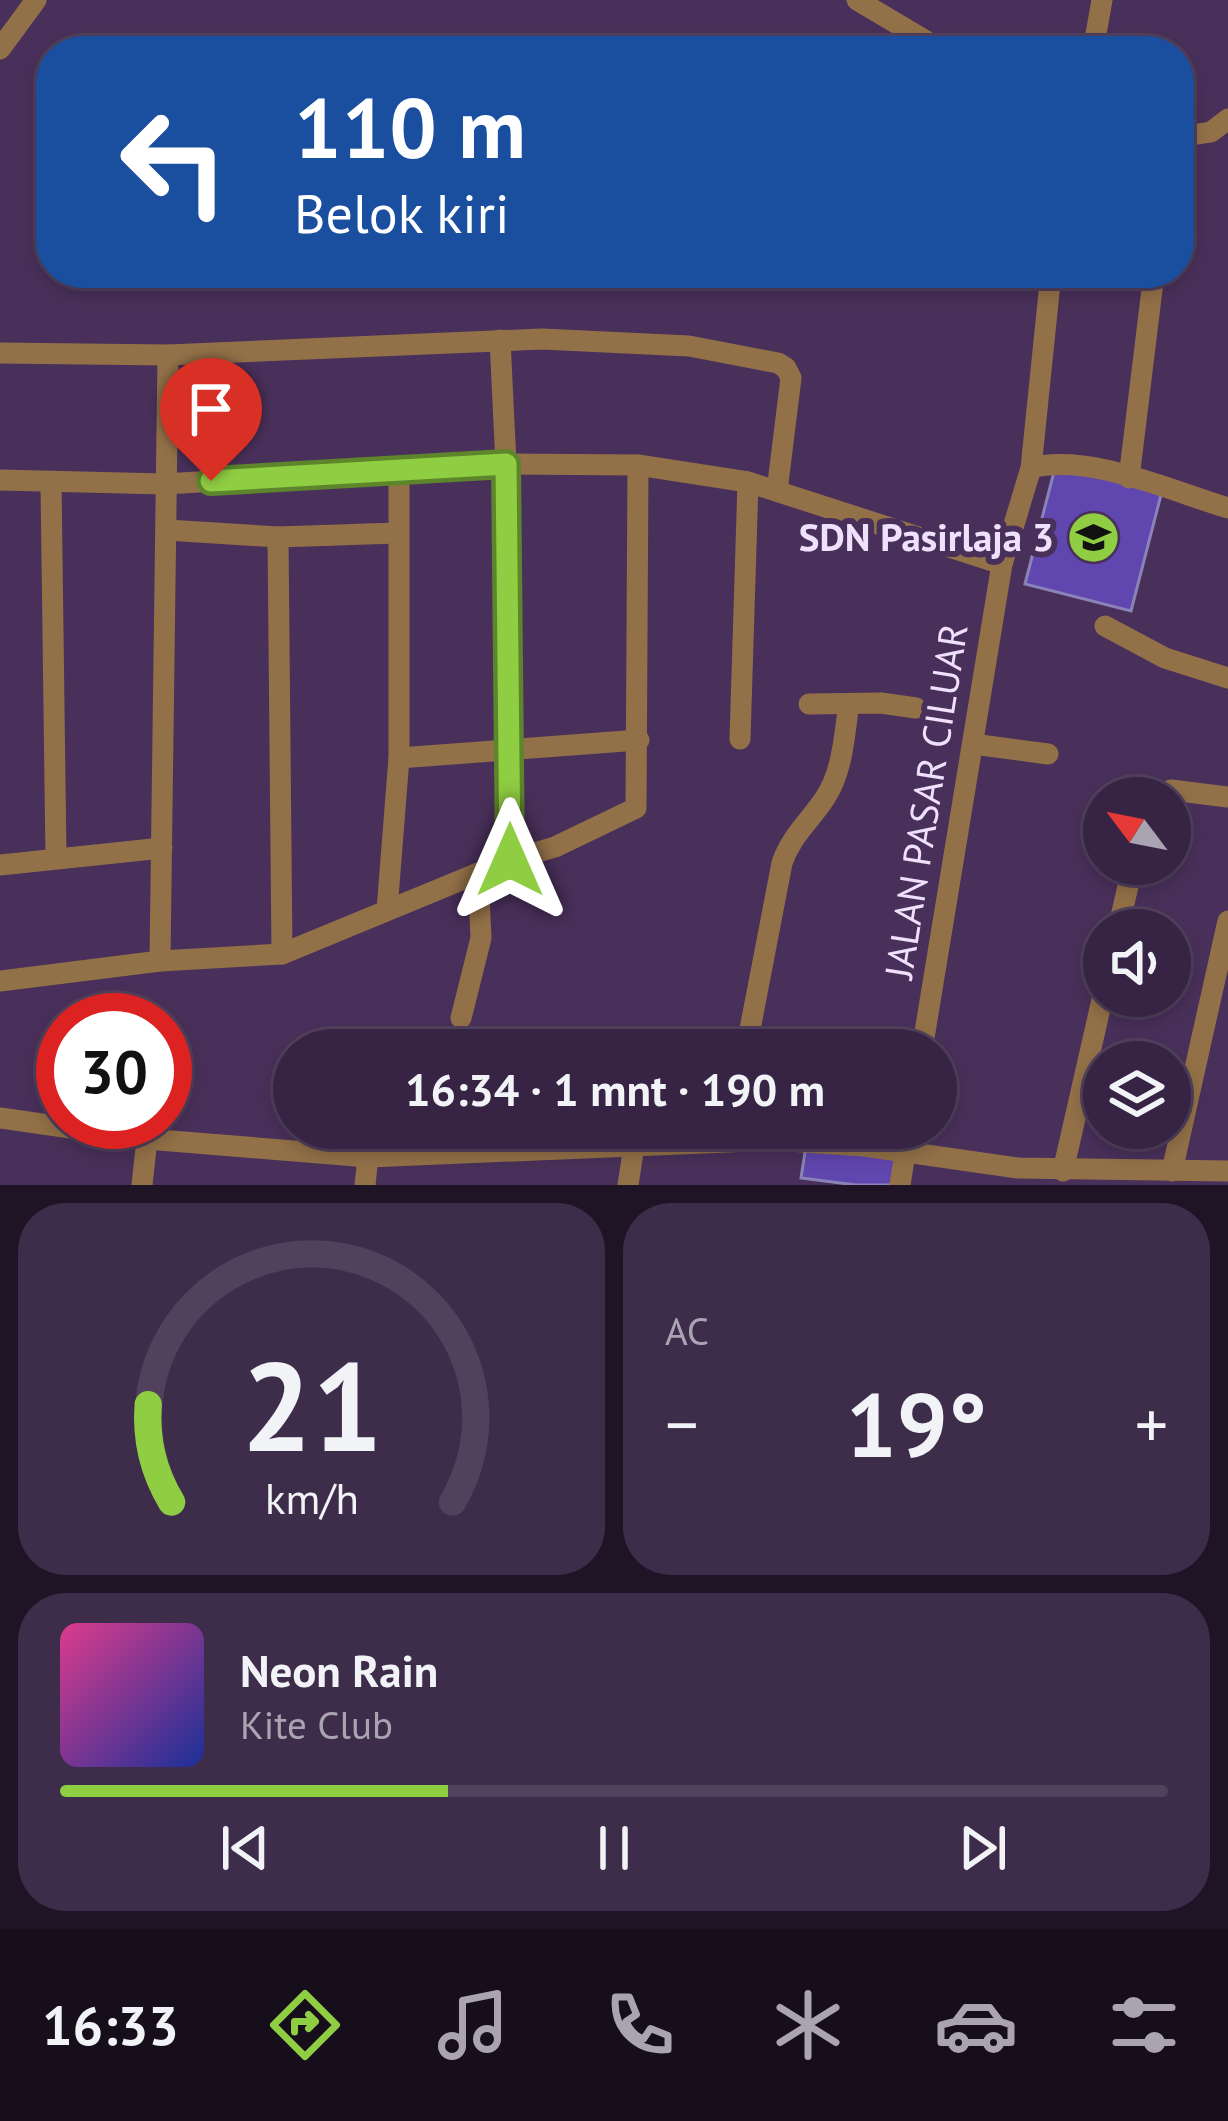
<!DOCTYPE html>
<html lang="id">
<meta charset="utf-8">
<style>
body{margin:0;font-family:"PT Sans",sans-serif;background:#3e2c4b;color:#f1f3f6;height:100vh;display:flex;flex-direction:column;font-size:45px;white-space:nowrap}
*{box-sizing:border-box;margin:0}
p{font-size:39px;color:#aaa4b2}
.icon{flex:none;width:66px;height:66px;fill:none;stroke:currentColor;stroke-width:2;stroke-linecap:round;stroke-linejoin:round}
.map{position:relative;height:1185px;overflow:hidden}
.details{display:flex;flex-direction:column;gap:18px;padding:18px;background:#1e1425;flex:1}
.details>*{flex:none}
.banner{position:absolute;left:36px;top:36px;width:1158px;height:252px;border-radius:48px;box-shadow:0 6px 18px #0003,0 0 0 3px #51415d;background:#1a4fa0;color:#fff;overflow:hidden}
.needle{width:78px;rotate:302deg}
.fabs{position:absolute;left:1083px;top:777px;display:grid;gap:24px}
.fabs a{display:grid;place-items:center;width:108px;height:108px;border-radius:50%;background:#372444;box-shadow:0 6px 18px #0003,0 0 0 3px #51415d;font-size:60px}
.speed{position:absolute;left:36px;top:993px;display:flex;gap:24px;font-size:60px;font-weight:700;text-align:center}
.speed>*{display:grid;place-content:center;width:156px;height:156px;border-radius:50%;background:#372444;box-shadow:0 6px 18px #0003,0 0 0 3px #51415d;line-height:1}
.speed .limit{border:18px solid #d22;background:#fff;color:#111}
.pin{position:absolute;display:grid;place-items:center;width:102px;height:102px;color:#fff;margin:-123px -51px;border-radius:50% 50% 50% 0;rotate:-45deg;box-shadow:0 0 12px #0007}
.pin .icon{rotate:45deg}
.me{position:absolute;width:132px;margin:-66px;rotate:0deg;stroke-linejoin:round;filter:drop-shadow(0 0 9px #0008)}
.turn{display:flex;align-items:center;gap:42px;height:252px;padding:0 60px;font-size:54px}
.turn .icon{width:156px;height:156px;stroke-width:2.5}
.turn b{display:block;font-size:84px;line-height:102px}
.big{font-size:90px;font-weight:800;line-height:1.1}
.details .tile{flex:1;display:flex;flex-direction:column;justify-content:center;gap:18px;min-width:0;padding:0 42px;border-radius:48px;background:#3e2c4b}
.details .dial{align-items:center;gap:0}
.dial svg{height:312px;overflow:visible;fill:none;stroke:#51415d;stroke-width:7;stroke-linecap:round;text-anchor:middle}
.dial text{fill:#f1f3f6;stroke:none}
.song{display:flex;align-items:center;gap:36px}
.cover{width:144px;height:144px;border-radius:18px;background:linear-gradient(135deg,hsl(330 70% 55%),hsl(230 70% 35%))}
.played{height:12px;border-radius:6px;background:linear-gradient(90deg,#8fcd42 35%,#51415d 35%)}
.keys{display:flex;justify-content:space-around;direction:ltr}
.heat{display:flex;justify-content:space-between;align-items:center;font-size:66px;direction:ltr}
.details .tiles{flex:1;display:grid;gap:18px;grid-template-columns:1fr 1fr}
.tile:last-child{grid-column:span 2}
.trip{position:absolute;left:273px;top:1029px;width:684px;height:120px;border-radius:60px;background:#372444;box-shadow:0 6px 18px #0003,0 0 0 3px #51415d;font-weight:800;line-height:120px;text-align:center}
.tab-bar{display:flex;height:192px;justify-content:space-around;align-items:center;background:#160e1b;color:#aaa4b2}
.tab-bar .icon{width:84px;height:84px}
.tab-bar .active{color:#8fcd42}
.tab-bar b{font-size:54px;color:#f1f3f6}
.map>svg:first-child{display:block}
.building{fill:#6046af;stroke:#8a83b7;stroke-width:3}
.lines{fill:none;stroke-linecap:round;stroke-linejoin:round}
.street{stroke:#937148;stroke-width:21}
.route-casing{stroke:#5d852b;stroke-width:30}
.route{stroke:#8fcd42;stroke-width:21}
.labels{text-anchor:middle;stroke-width:12;stroke-linejoin:round;paint-order:stroke}
.poi-label{font-size:39px;font-weight:bold;fill:#efe0fb;stroke:#49305a;text-anchor:end}
.street-label{font-size:39px;fill:#efe0fb;stroke:#49305a}
</style>
<div class="map">
<svg width="1228" height="1185" viewBox="0 0 1228 1185">
<rect width="100%" height="100%" fill="#49305a"/>
<g class="building">
<polygon points="1056,464 1162,491 1131,611 1025,584"/>
<polygon points="806,1146 899,1158 895,1185 856,1185 801,1178"/>
</g>
<g class="lines">
<g class="street">
<polyline points="857,0 943,51"/>
<polyline points="0,49 36,0"/>
<polyline points="1093,51 1102,0"/>
<polyline points="1179,137 1211,132 1228,119"/>
<polyline points="500,340 506,464 510,860"/>
<polyline points="0,353 168,355 542,339 689,346 778,363 786,368 791,378 777,491"/>
<path d="M1031,468C1089,453 1171,491 1228,508"/>
<polyline points="1129,478 1154,273"/>
<polyline points="0,480 164,484 506,464 638,465 748,482 1002,564"/>
<polyline points="51,483 56,858"/>
<polyline points="167,530 278,537 397,533"/>
<polyline points="278,537 282,954"/>
<polyline points="1105,626 1165,658 1228,678"/>
<polyline points="809,704 881,703 916,708"/>
<polyline points="740,739 748,482"/>
<polyline points="973,744 1048,754"/>
<polyline points="399,758 639,740"/>
<polyline points="1154,798 1171,790 1228,797"/>
<polyline points="0,865 162,848"/>
<polyline points="387,910 399,758 399,472"/>
<polyline points="1118,930 1133,864"/>
<polyline points="160,961 168,355"/>
<polyline points="0,981 160,961 282,954 510,860 555,847 636,808 638,465"/>
<polyline points="461,1018 481,938 478,873"/>
<polyline points="622,1043 622,1050"/>
<path d="M746,1050L782,863C791,836 810,821 825,798C843,771 844,736 849,704"/>
<polyline points="922,1050 1002,564 1031,468 1051,273"/>
<polyline points="0,1118 147,1139 368,1157 773,1140 864,1146 1018,1168 1228,1171"/>
<polyline points="1063,1171 1104,991"/>
<polyline points="1172,1171 1228,921"/>
<polyline points="142,1185 147,1139"/>
<polyline points="365,1185 368,1157"/>
<polyline points="628,1185 634,1146"/>
<polyline points="900,1185 909,1128"/>
</g>
</g>
<g class="lines">
<defs>
<polyline id="route" points="211,481 506,464 510,860"/>
</defs>
<use href="#route" class="route-casing"/>
<use href="#route" class="route"/>
</g>
<defs>
<symbol id="school-disc" viewBox="-11 -11 22 22"><circle r="9.5" fill="#8fcd42" stroke="#49305a"/><path d="M0-5L7-2L0 1L-7-2ZM-4 1L0 2.5L4 1V4Q0 6-4 4Z" fill="#111"/></symbol>
</defs>
<g fill-rule="evenodd">
<use href="#school-disc" x="1064" y="508" width="59" height="59"/>
</g>
<g class="labels">
<g class="poi-label">
<text x="1054" y="551">SDN Pasirlaja 3</text>
</g>
<g class="street-label">
<text transform="translate(926 801) rotate(-81)" y="14">JALAN PASAR CILUAR</text>
</g>
</g>
</svg>
<div class="fabs">
<a><svg class="needle" viewBox="-14 -14 28 28"><path d="M0-13l5 13h-10z" fill="#e53935"/><path d="M0 13l5-13h-10z" fill="#aaa4b2"/></svg></a>
<a><svg class="icon" aria-label="sound" viewBox="0 0 24 24"><path d="M4 9h4l5-4v14l-5-4H4zM17 9q2 3 0 6"/></svg></a>
<a><svg class="icon" aria-label="layers" viewBox="0 0 24 24"><path d="M12 4l9 5-9 5-9-5zM3 14l9 5 9-5"/></svg></a>
</div>
<div class="speed"><div class="limit">30</div></div>
<div class="pin" style="left:211px;top:481px;background:#d93025"><svg class="icon" aria-label="arrive" viewBox="0 0 24 24"><path d="M6 21V4h12l-3 4 3 4H6"/></svg></div>
<svg class="me" style="left:510px;top:860px" viewBox="-20 -20 40 40"><path d="M0-17L14 15 0 8-14 15z" fill="#8fcd42" stroke="#fff" stroke-width="4"/></svg>
<div class="trip">16:34 · 1 mnt · 190 m</div>
<div class="banner">
<div class="turn"><svg class="icon" aria-label="left" viewBox="0 0 24 24"><path d="M17 20v-9H6M10 6l-5 5 5 5"/></svg><div><b>110 m</b>Belok kiri</div></div>
</div>
</div>
<section class="details">
<div class="tiles">
<div class="tile dial"><svg viewBox="0 0 100 80">
<path d="M14 69A42 42 0 1 1 86 69"/>
<path d="M14 69A42 42 0 0 1 8 44" stroke="#8fcd42"/>
<text x="50" y="56" font-size="32" font-weight="700">21</text>
<text x="50" y="72" font-size="11">km/h</text>
</svg></div>
<div class="tile"><p>AC</p>
<div class="heat"><a>−</a><b class="big">19°</b><a>+</a></div>
</div>
<div class="tile">
<div class="song"><i class="cover"></i><div><b>Neon Rain</b><p>Kite Club</p></div></div>
<div class="played"></div>
<div class="keys"><svg class="icon" aria-label="previous" viewBox="0 0 24 24"><path d="M18 5L8 12l10 7zM5 5v14"/></svg><svg class="icon" aria-label="pause" viewBox="0 0 24 24"><path d="M8 5v14M16 5v14"/></svg><svg class="icon" aria-label="next" viewBox="0 0 24 24"><path d="M6 5l10 7-10 7zM19 5v14"/></svg></div>
</div>
</div>
</section>
<nav class="tab-bar">
<b>16:33</b>
<svg class="icon active" aria-label="directions" viewBox="0 0 24 24"><path d="M12 3l9 9-9 9-9-9zM9 14v-3h6M13 9l2 2-2 2"/></svg>
<svg class="icon" aria-label="music" viewBox="0 0 24 24"><path d="M9 18V5l10-2v13"/><circle cx="6" cy="18" r="3"/><circle cx="16" cy="16" r="3"/></svg>
<svg class="icon" aria-label="phone" viewBox="0 0 24 24"><path d="M5 4h4l2 5-3 2q2 4 5 5l2-3 5 2v4C11 20 4 13 5 4z"/></svg>
<svg class="icon" aria-label="climate" viewBox="0 0 24 24"><path d="M12 3v18M4 7l16 10M4 17L20 7"/></svg>
<svg class="icon" aria-label="car" viewBox="0 0 24 24"><path d="M5 17H2v-5l4-1 3-4h7l3 4 3 1v5h-3M9 17h6M6 11h13"/><circle cx="7" cy="17" r="2"/><circle cx="17" cy="17" r="2"/></svg>
<svg class="icon" aria-label="filters" viewBox="0 0 24 24"><path d="M4 7h16M4 17h16"/><circle cx="9" cy="7" r="2"/><circle cx="15" cy="17" r="2"/></svg>
</nav>
